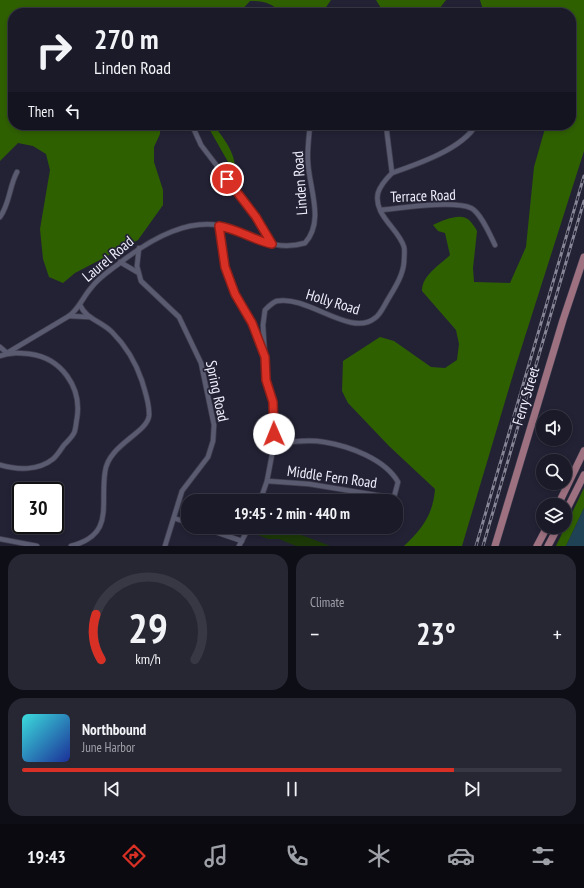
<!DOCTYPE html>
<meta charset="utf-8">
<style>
body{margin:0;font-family:"PT Sans Narrow",sans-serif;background:#272734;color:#f1f3f6;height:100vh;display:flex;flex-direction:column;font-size:15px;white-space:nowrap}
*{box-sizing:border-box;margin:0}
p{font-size:13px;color:#9fa1a8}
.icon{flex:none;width:22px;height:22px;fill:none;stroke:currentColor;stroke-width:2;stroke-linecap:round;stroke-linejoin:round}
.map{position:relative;height:546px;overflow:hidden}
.details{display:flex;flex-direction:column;gap:8px;padding:8px;background:#0e0e16;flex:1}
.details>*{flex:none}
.top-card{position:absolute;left:8px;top:8px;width:568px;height:122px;border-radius:16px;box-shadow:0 2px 6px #0003,0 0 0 1px #383845;background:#1a1a28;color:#f1f3f6;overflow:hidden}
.fabs{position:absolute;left:536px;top:410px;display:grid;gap:8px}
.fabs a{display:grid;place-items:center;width:36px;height:36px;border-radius:50%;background:#1a1a28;box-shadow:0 2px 6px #0003,0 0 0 1px #383845;font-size:20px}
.speed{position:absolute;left:12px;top:482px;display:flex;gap:8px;font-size:20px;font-weight:700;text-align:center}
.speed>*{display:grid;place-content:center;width:52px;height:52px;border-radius:50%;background:#1a1a28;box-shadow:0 2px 6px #0003,0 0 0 1px #383845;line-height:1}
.speed .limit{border:2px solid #111;border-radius:6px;background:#fff;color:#111}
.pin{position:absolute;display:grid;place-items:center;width:34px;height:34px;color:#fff;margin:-17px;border:2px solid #fff;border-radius:50%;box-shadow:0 1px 4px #0007}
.me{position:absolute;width:44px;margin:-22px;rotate:359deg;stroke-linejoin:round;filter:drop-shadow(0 0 3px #0008)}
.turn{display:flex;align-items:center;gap:14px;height:84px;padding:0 20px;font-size:18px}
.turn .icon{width:52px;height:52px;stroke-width:2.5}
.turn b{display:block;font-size:28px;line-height:34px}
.then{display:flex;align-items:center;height:38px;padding:0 20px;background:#0003;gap:8px;font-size:15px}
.big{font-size:30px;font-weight:800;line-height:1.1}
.details .widget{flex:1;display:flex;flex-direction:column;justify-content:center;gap:6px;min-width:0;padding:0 14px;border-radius:16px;background:#272734}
.details .dial{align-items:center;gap:0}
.dial svg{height:104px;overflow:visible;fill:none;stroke:#383845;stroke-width:7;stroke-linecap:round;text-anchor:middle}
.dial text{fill:#f1f3f6;stroke:none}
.song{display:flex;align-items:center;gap:12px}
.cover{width:48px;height:48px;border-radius:6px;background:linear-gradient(135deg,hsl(180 70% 55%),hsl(230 70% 35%))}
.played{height:4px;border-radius:2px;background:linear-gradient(90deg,#d93025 80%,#383845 80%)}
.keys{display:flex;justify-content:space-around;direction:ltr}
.heat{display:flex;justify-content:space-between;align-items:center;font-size:22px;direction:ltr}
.details .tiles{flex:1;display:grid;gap:8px;grid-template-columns:1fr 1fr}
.widget:last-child{grid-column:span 2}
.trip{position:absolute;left:181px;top:494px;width:222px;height:40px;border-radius:16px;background:#1a1a28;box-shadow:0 2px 6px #0003,0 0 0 1px #383845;font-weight:800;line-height:40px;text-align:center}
.tab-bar{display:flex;height:64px;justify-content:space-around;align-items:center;background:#0a0a10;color:#9fa1a8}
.tab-bar .icon{width:28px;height:28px}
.tab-bar .selected{color:#d93025}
.tab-bar b{font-size:18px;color:#f1f3f6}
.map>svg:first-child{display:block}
.green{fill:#1c3808}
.forest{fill:#2f6000}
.water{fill:#1f4355}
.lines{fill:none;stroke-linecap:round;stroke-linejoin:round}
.street-casing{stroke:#3e3d4d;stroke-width:6}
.primary-casing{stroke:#3e3d4d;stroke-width:8}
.street{stroke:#5a5a70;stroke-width:4.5}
.primary{stroke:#9e7181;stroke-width:7}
.rail-casing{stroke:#868696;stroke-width:3}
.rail{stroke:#232235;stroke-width:1.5;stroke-dasharray:4.5;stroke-linecap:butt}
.route-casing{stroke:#8d1f18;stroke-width:10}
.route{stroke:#d93025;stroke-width:7}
.labels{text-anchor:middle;stroke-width:3.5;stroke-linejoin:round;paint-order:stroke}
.street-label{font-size:15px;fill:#ededfb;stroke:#232235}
</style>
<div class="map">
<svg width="584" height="546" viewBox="0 0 584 546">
<rect width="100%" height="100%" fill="#232235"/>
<path class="green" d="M254,527C283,527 303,535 330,546H296L279,539H268L251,532Z"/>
<g class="forest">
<path d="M0,0H331L322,13H282C271,3 264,1 250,1L239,13H13V125H160V134L154,147V162L163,190V205L138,240L75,273L63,283L49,277L43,259L40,229L50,170L46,154L33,146L18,143L0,161Z"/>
<polygon points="376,0 446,0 436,13 384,13"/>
<path d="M480,0H584V151L515,368L462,546H404C422,529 433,515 435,489L389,446L348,403L342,391L343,361L380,337L394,341L431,367L445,368L457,360L459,344L456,330L422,291C422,275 440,265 450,255L445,233L438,231L433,225C442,221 460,212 469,220C472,223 475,227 477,231L473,268L474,282L510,283L526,247L534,167L546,125H571V13H484Z"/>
<path d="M207,125H214C225,141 237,154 235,174Z"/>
<polygon points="584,488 584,508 566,546 556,546"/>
</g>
<polygon class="water" points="584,508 584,546 566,546"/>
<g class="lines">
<defs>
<g id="street">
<polyline points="192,125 201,145 256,217 272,244"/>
<path d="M392,173C418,164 462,149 476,125"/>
<path d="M381,210C401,208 453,200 471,208C481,213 490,235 495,245"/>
<path d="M0,217C10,203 9,187 17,172"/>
<polyline points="219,226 225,267 235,294 252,323 265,357 266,380 273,403 274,444 267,481 260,501"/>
<polyline points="139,248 137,266 141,281 179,317 201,363 214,425 213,441 208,457 182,491 165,546"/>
<polyline points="120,262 137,272"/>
<polyline points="69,316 89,317"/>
<path d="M0,347L7,353L69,316C79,309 83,297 91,288C99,277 111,270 121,262C151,239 191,215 230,228C257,237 274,252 305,243C325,221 309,188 308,162C307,150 309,137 310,125"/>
<path d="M0,356C11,352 19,353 30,354C61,358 82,387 77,418C76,422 76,429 74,433C72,437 68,441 64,445C61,449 57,456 53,459C38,471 17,470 0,465"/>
<path d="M265,357L263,325L265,310C268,307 273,302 277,301C308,295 351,338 375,318C380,315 384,306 387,301C394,289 403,276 404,262C404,258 405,251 404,247C399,229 373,215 378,193C380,186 387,178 392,173L386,125"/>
<path d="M274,444C290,442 308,439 324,442C349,446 385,459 398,482L393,501"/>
<polyline points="267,481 309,484 394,498"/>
<polyline points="174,518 188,523"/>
<polyline points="201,527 242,541"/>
<polyline points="0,539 37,546"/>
<path d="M71,546C115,535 100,505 105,472C108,445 147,433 149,416C150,404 145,392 142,381C136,363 125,345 112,332C101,321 86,319 80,305"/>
<polyline points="239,546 249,527"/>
</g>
<g id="primary">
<polyline points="558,505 584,451"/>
<polyline points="565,513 584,475"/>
<polyline points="495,546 563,320 584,257"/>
<polyline points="537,546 547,527"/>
<polyline points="548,546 558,527"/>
</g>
</defs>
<use href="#street" class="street-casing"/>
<use href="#primary" class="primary-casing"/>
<use href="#street" class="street"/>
<use href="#primary" class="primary"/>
<defs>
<g id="rail">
<polyline points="476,546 584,176"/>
<polyline points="483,546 584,201"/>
</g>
</defs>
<use href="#rail" class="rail-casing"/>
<use href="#rail" class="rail"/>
</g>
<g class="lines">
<defs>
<path id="route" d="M227,179L256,217L272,244C253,240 238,229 219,226L225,267L235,294L252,323L265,357L266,380L273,402L274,434"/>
</defs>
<use href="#route" class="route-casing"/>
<use href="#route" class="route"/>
</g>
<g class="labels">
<g class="street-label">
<text transform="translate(300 183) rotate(-94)" y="5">Linden Road</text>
<text transform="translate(423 196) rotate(-2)" y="5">Terrace Road</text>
<text transform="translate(108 259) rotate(-40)" y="5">Laurel Road</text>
<text transform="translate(333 302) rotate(17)" y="5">Holly Road</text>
<text transform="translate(217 391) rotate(78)" y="5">Spring Road</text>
<text transform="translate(526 396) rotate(-73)" y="5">Ferry Street</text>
<text transform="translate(332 477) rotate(8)" y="5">Middle Fern Road</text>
</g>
</g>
</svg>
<div class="fabs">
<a><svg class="icon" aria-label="sound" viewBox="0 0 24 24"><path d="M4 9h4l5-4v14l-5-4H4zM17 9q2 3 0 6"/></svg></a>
<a><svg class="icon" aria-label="search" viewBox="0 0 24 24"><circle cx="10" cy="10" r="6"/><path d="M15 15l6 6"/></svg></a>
<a><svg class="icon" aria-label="layers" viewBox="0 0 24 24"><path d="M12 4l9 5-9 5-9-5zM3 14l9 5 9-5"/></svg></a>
</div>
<div class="speed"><div class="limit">30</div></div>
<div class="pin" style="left:227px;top:179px;background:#d93025"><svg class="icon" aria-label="arrive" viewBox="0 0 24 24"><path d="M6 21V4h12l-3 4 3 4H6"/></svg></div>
<svg class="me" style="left:274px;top:434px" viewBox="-20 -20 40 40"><circle r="19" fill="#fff"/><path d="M0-13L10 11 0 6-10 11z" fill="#d93025"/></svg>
<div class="trip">19:45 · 2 min · 440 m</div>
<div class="top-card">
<div class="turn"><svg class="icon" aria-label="right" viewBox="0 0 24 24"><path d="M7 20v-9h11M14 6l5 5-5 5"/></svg><div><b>270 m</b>Linden Road</div></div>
<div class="then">Then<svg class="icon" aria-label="left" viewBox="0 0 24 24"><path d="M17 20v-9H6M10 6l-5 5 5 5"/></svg></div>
</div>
</div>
<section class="details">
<div class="tiles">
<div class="widget dial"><svg viewBox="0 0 100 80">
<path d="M14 69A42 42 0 1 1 86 69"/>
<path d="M14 69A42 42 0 0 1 10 34" stroke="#d93025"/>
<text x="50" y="56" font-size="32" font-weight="700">29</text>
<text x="50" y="72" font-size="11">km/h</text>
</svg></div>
<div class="widget"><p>Climate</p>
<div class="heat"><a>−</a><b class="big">23°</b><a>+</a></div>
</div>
<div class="widget">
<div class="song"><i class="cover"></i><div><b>Northbound</b><p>June Harbor</p></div></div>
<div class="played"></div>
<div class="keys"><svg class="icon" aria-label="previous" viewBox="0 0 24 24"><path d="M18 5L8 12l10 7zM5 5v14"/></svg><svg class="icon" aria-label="pause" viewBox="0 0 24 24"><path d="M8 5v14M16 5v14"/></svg><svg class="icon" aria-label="next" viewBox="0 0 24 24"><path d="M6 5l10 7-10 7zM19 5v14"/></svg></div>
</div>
</div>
</section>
<nav class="tab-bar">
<b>19:43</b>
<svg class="icon selected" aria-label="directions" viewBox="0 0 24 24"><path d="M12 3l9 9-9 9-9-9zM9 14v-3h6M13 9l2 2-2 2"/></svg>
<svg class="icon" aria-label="music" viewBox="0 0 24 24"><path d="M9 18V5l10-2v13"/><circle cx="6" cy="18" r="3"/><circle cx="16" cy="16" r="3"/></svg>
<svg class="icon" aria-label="phone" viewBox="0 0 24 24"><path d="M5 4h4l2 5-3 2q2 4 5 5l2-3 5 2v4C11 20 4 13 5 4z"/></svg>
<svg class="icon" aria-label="climate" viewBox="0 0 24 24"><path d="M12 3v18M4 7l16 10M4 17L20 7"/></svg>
<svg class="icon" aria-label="car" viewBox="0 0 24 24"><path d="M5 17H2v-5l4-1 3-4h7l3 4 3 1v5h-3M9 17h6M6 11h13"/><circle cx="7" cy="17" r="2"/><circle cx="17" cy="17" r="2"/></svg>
<svg class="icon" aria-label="filters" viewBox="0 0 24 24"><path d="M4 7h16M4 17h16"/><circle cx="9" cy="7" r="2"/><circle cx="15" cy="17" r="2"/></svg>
</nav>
